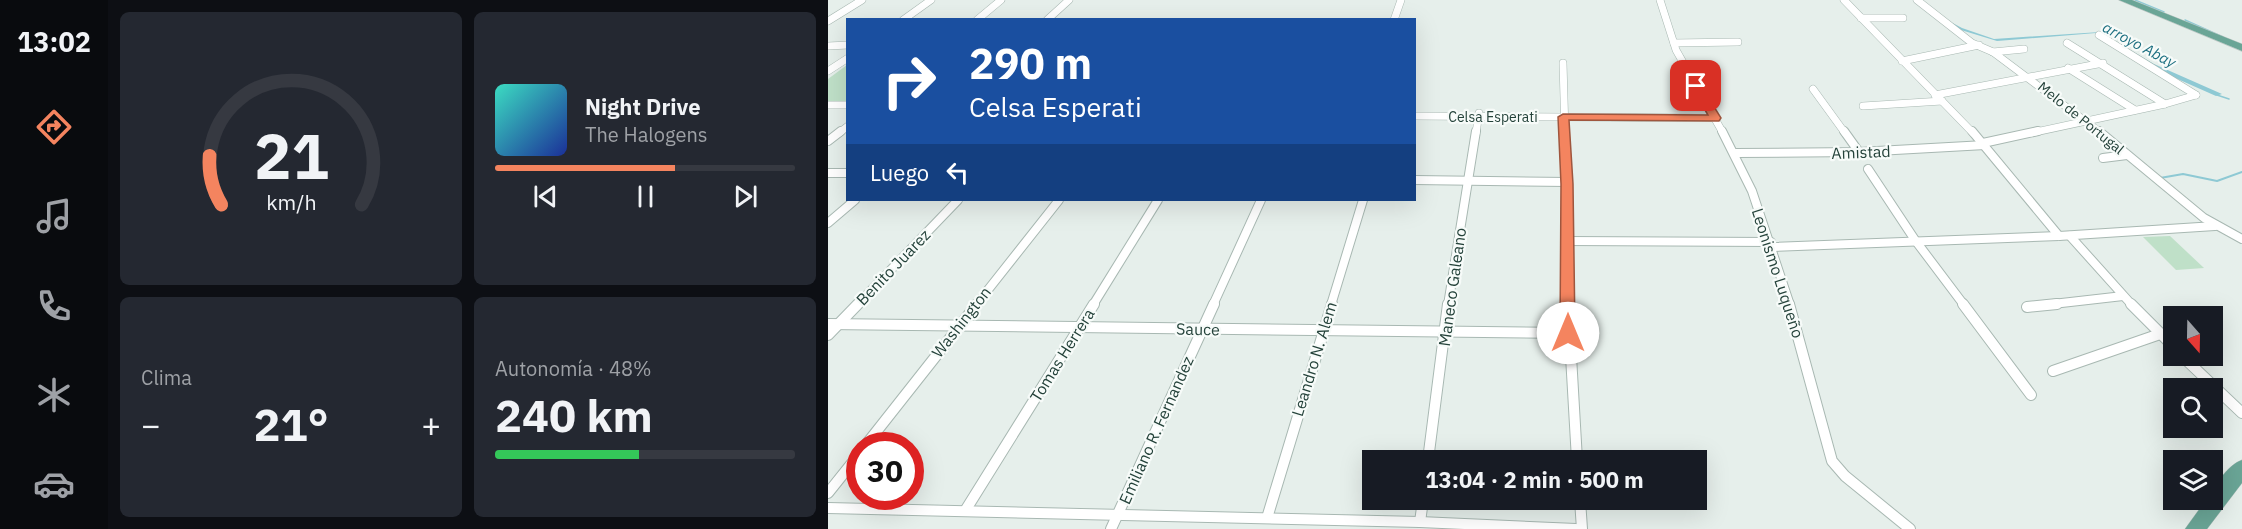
<!DOCTYPE html>
<html lang="es">
<meta charset="utf-8">
<style>
body{margin:0;font-family:"IBM Plex Sans",sans-serif;background:#242831;color:#f1f3f6;height:100vh;display:flex;flex-direction:column;font-size:22px;white-space:nowrap}
*{box-sizing:border-box;margin:0}
p{font-size:20px;color:#9ea1a6}
.icon{flex:none;width:33px;height:33px;fill:none;stroke:currentColor;stroke-width:2;stroke-linecap:round;stroke-linejoin:round}
.map{position:relative;flex:1;overflow:hidden}
.details{display:flex;flex-direction:column;gap:12px;padding:12px;background:#0d0f14;width:720px}
.details>*{flex:none}
.guide{position:absolute;left:18px;top:18px;width:570px;height:183px;border-radius:0px;box-shadow:0 6px 24px #0002;background:#1a4fa0;color:#fff;overflow:hidden}
.needle{width:39px;rotate:160deg}
.fabs{position:absolute;left:1335px;top:306px;display:grid;gap:12px}
.fabs a{display:grid;place-items:center;width:60px;height:60px;border-radius:0px;background:#171b24;box-shadow:0 6px 24px #0002;font-size:30px}
.speed{position:absolute;left:18px;top:432px;display:flex;gap:12px;font-size:30px;font-weight:700;text-align:center}
.speed>*{display:grid;place-content:center;width:78px;height:78px;border-radius:50%;background:#171b24;box-shadow:0 6px 24px #0002;line-height:1}
.speed .limit{border:9px solid #d22;background:#fff;color:#111}
.pin{position:absolute;display:grid;place-items:center;width:51px;height:51px;color:#fff;margin:-26px;border-radius:12px;box-shadow:0 3px 9px #0006}
.me{position:absolute;width:66px;margin:-33px;rotate:0deg;stroke-linejoin:round;filter:drop-shadow(0 0 4px #0008)}
.turn{display:flex;align-items:center;gap:21px;height:126px;padding:0 24px;font-size:27px}
.turn .icon{width:78px;height:78px;stroke-width:2.5}
.turn b{display:block;font-size:42px;line-height:51px}
.then{display:flex;align-items:center;height:57px;padding:0 24px;background:#0003;gap:12px;font-size:22px}
.big{font-size:45px;font-weight:700;line-height:1.1}
.details .card{flex:1;display:flex;flex-direction:column;justify-content:center;gap:9px;min-width:0;padding:0 21px;border-radius:9px;background:#242831}
.details .dial{align-items:center;gap:0}
.dial svg{height:156px;overflow:visible;fill:none;stroke:#363941;stroke-width:7;stroke-linecap:round;text-anchor:middle}
.dial text{fill:#f1f3f6;stroke:none}
.song{display:flex;align-items:center;gap:18px}
.cover{width:72px;height:72px;border-radius:9px;background:linear-gradient(135deg,hsl(170 70% 55%),hsl(230 70% 35%))}
.played{height:6px;border-radius:3px;background:linear-gradient(90deg,#f4845f 60%,#363941 60%)}
.keys{display:flex;justify-content:space-around;direction:ltr}
.heat{display:flex;justify-content:space-between;align-items:center;font-size:33px;direction:ltr}
.charge{height:9px;border-radius:4px;background:linear-gradient(90deg,#34c759 48%,#363941 0)}
.details .tiles{flex:1;display:grid;gap:12px;grid-template-columns:repeat(2,1fr)}
.trip{position:absolute;left:534px;top:450px;width:345px;height:60px;border-radius:0px;background:#171b24;box-shadow:0 6px 24px #0002;font-weight:700;line-height:60px;text-align:center}
main{display:flex;flex:1;min-height:0}
.dock{display:flex;flex-direction:column;width:108px;justify-content:space-around;align-items:center;background:#090b0e;color:#9ea1a6}
.dock .icon{width:42px;height:42px}
.dock .current{color:#f4845f}
.dock b{font-size:27px;color:#f1f3f6}
.map>svg:first-child{display:block}
.green{fill:#bfe0c8}
.water{fill:#8ec9d4}
.lines{fill:none;stroke-linecap:round;stroke-linejoin:round}
.stream-far1{stroke:#8ec9d4;stroke-width:1.5}
.stream{stroke:#8ec9d4;stroke-width:2}
.street-far2-casing{stroke:#a8b8b2;stroke-width:8}
.street-far1-casing{stroke:#a8b8b2;stroke-width:10}
.street-casing{stroke:#a8b8b2;stroke-width:12}
.primary-casing{stroke:#c2cac8;stroke-width:1}
.street-far2{stroke:#fff;stroke-width:7}
.street-far1{stroke:#fff;stroke-width:8}
.street{stroke:#fff;stroke-width:10}
.primary{fill:#6aa596;fill-rule:evenodd}
.route{fill:#f4845f;stroke:#9f563e;stroke-width:1.5}
.labels{text-anchor:middle;stroke-width:4.5;stroke-linejoin:round;paint-order:stroke}
.far-street-label{font-size:14px;fill:#24423a;stroke:#f7fbf9}
.far-water-label{font-size:15px;font-style:italic;fill:#1c6f80;stroke:#f7fbf9}
.street-label{font-size:16px;fill:#24423a;stroke:#f7fbf9}
</style>
<main>
<nav class="dock">
<b>13:02</b>
<svg class="icon current" aria-label="directions" viewBox="0 0 24 24"><path d="M12 3l9 9-9 9-9-9zM9 14v-3h6M13 9l2 2-2 2"/></svg>
<svg class="icon" aria-label="music" viewBox="0 0 24 24"><path d="M9 18V5l10-2v13"/><circle cx="6" cy="18" r="3"/><circle cx="16" cy="16" r="3"/></svg>
<svg class="icon" aria-label="phone" viewBox="0 0 24 24"><path d="M5 4h4l2 5-3 2q2 4 5 5l2-3 5 2v4C11 20 4 13 5 4z"/></svg>
<svg class="icon" aria-label="climate" viewBox="0 0 24 24"><path d="M12 3v18M4 7l16 10M4 17L20 7"/></svg>
<svg class="icon" aria-label="car" viewBox="0 0 24 24"><path d="M5 17H2v-5l4-1 3-4h7l3 4 3 1v5h-3M9 17h6M6 11h13"/><circle cx="7" cy="17" r="2"/><circle cx="17" cy="17" r="2"/></svg>
</nav>
<section class="details">
<div class="tiles">
<div class="card dial"><svg viewBox="0 0 100 80">
<path d="M14 69A42 42 0 1 1 86 69"/>
<path d="M14 69A42 42 0 0 1 8 44" stroke="#f4845f"/>
<text x="50" y="56" font-size="32" font-weight="700">21</text>
<text x="50" y="72" font-size="11">km/h</text>
</svg></div>
<div class="card">
<div class="song"><i class="cover"></i><div><b>Night Drive</b><p>The Halogens</p></div></div>
<div class="played"></div>
<div class="keys"><svg class="icon" aria-label="previous" viewBox="0 0 24 24"><path d="M18 5L8 12l10 7zM5 5v14"/></svg><svg class="icon" aria-label="pause" viewBox="0 0 24 24"><path d="M8 5v14M16 5v14"/></svg><svg class="icon" aria-label="next" viewBox="0 0 24 24"><path d="M6 5l10 7-10 7zM19 5v14"/></svg></div>
</div>
<div class="card"><p>Clima</p>
<div class="heat"><a>−</a><b class="big">21°</b><a>+</a></div>
</div>
<div class="card"><p>Autonomía · 48%</p><b class="big">240 km</b><div class="charge"></div></div>
</div>
</section>
<div class="map">
<svg width="1414" height="529" viewBox="0 0 1414 529">
<rect width="100%" height="100%" fill="#e6efeb"/>
<g class="green">
<polygon points="19,65 19,104 0,104 0,79"/>
<polygon points="1342,236 1376,268 1348,270 1315,237"/>
</g>
<polygon class="water" points="1117,19 1134,28 1166,39 1272,32 1326,64 1394,94 1388,96 1336,73 1268,33 1169,41 1133,30"/>
<g class="lines">
<g class="stream-far1">
<polyline points="1307,0 1336,12"/>
<polyline points="1357,20 1395,37"/>
<polyline points="1389,95 1401,99"/>
</g>
<polyline class="stream" points="1332,178 1355,174 1389,181 1414,172"/>
<defs>
<g id="street-far2">
<polyline points="832,0 848,50 895,133"/>
<polyline points="1016,0 1145,133"/>
<polyline points="1089,0 1144,43 1165,52 1273,133"/>
<polyline points="1033,18 1075,18"/>
<polyline points="75,20 103,0"/>
<polyline points="149,20 173,0"/>
<polyline points="219,20 241,0"/>
<polyline points="566,20 573,0"/>
<polyline points="0,21 34,0"/>
<polyline points="1271,35 1368,95"/>
<polyline points="846,43 910,42"/>
<polyline points="1239,43 1337,104"/>
<polyline points="0,46 20,45"/>
<polyline points="1165,52 1196,49"/>
<polyline points="1074,61 1151,45"/>
<polyline points="735,63 737,133"/>
<polyline points="1240,68 1307,110"/>
<polyline points="0,71 20,58"/>
<polyline points="985,89 1017,133"/>
<polyline points="1107,95 1275,63"/>
<polyline points="0,105 20,105"/>
<polyline points="1035,106 1114,101"/>
<polyline points="586,116 887,118"/>
<polyline points="11,133 20,126"/>
<polyline points="648,133 651,113"/>
<polyline points="1203,133 1337,104 1368,95"/>
</g>
<g id="street-far1">
<polyline points="737,131 740,305"/>
<polyline points="894,131 924,191 962,305"/>
<polyline points="1016,131 1031,152"/>
<polyline points="1144,131 1231,236"/>
<polyline points="1271,131 1376,218 1414,239"/>
<polyline points="0,141 13,131"/>
<polyline points="1155,143 1210,131"/>
<polyline points="908,153 1031,152 1157,145"/>
<polyline points="1275,158 1299,155"/>
<polyline points="1040,169 1087,240 1136,305"/>
<polyline points="0,173 20,173"/>
<polyline points="586,180 739,182"/>
<polyline points="0,223 27,200"/>
<polyline points="1242,236 1304,305"/>
<polyline points="739,241 943,242"/>
<polyline points="945,247 1231,236 1387,226"/>
<polyline points="29,305 130,200"/>
<polyline points="148,305 231,200"/>
<polyline points="265,305 330,200"/>
<polyline points="385,305 433,200"/>
<polyline points="503,305 535,200"/>
<polyline points="620,305 648,131"/>
<polyline points="1216,305 1295,296"/>
</g>
<g id="street">
<polyline points="740,304 749,460"/>
<polyline points="961,304 1004,461 1017,476 1082,529"/>
<polyline points="1135,304 1203,395"/>
<polyline points="1303,304 1346,347"/>
<polyline points="1199,307 1229,304"/>
<polyline points="0,324 740,333"/>
<polyline points="0,335 30,304"/>
<polyline points="1354,356 1414,413"/>
<polyline points="1225,371 1332,334"/>
<polyline points="37,446 149,304"/>
<polyline points="600,460 620,304"/>
<polyline points="0,493 32,453"/>
<polyline points="752,500 754,529"/>
<polyline points="0,508 592,522 748,529"/>
<polyline points="137,511 266,304"/>
<polyline points="439,518 504,304"/>
<polyline points="592,522 595,500"/>
<polyline points="283,529 386,304"/>
</g>
<g id="primary">
<polygon points="1291,0 1304,0 1414,44 1414,51"/>
<path d="M1414,460V483L1379,529H1357L1378,500H1384C1384,486 1401,464 1414,460Z"/>
</g>
</defs>
<use href="#street-far2" class="street-far2-casing"/>
<use href="#street-far1" class="street-far1-casing"/>
<use href="#street" class="street-casing"/>
<use href="#primary" class="primary-casing"/>
<use href="#street-far2" class="street-far2"/>
<use href="#street-far1" class="street-far1"/>
<use href="#street" class="street"/>
<use href="#primary" class="primary"/>
</g>
<polygon class="route" points="865,84 872,84 893,118 891,121 741,120 745,184 747,333 745,337 734,337 732,333 733,184 730,117 735,114 880,115 863,86"/>
<g class="labels">
<g class="far-street-label">
<text x="665" y="122">Celsa Esperati</text>
<text transform="translate(1253 118) rotate(39)" y="5">Melo de Portugal</text>
</g>
<g class="far-water-label">
<text transform="translate(1311 45) rotate(28)" y="5">arroyo Abay</text>
</g>
<g class="street-label">
<text transform="translate(1033 152) rotate(-2)" y="6">Amistad</text>
<text transform="translate(65 267) rotate(-46)" y="6">Benito Juarez</text>
<text transform="translate(950 273) rotate(72)" y="6">Leonismo Luqueño</text>
<text transform="translate(624 287) rotate(-82)" y="6">Maneco Galeano</text>
<text transform="translate(133 322) rotate(-52)" y="6">Washington</text>
<text transform="translate(370 329) rotate(1)" y="6">Sauce</text>
<text transform="translate(234 355) rotate(-58)" y="6">Tomas Herrera</text>
<text transform="translate(486 359) rotate(-73)" y="6">Leandro N. Alem</text>
<text transform="translate(328 430) rotate(-66)" y="6">Emiliano R. Fernandez</text>
</g>
</g>
</svg>
<div class="fabs">
<a><svg class="needle" viewBox="-14 -14 28 28"><path d="M0-13l5 13h-10z" fill="#e53935"/><path d="M0 13l5-13h-10z" fill="#9ea1a6"/></svg></a>
<a><svg class="icon" aria-label="search" viewBox="0 0 24 24"><circle cx="10" cy="10" r="6"/><path d="M15 15l6 6"/></svg></a>
<a><svg class="icon" aria-label="layers" viewBox="0 0 24 24"><path d="M12 4l9 5-9 5-9-5zM3 14l9 5 9-5"/></svg></a>
</div>
<div class="speed"><div class="limit">30</div></div>
<div class="pin" style="left:868px;top:86px;background:#d93025"><svg class="icon" aria-label="arrive" viewBox="0 0 24 24"><path d="M6 21V4h12l-3 4 3 4H6"/></svg></div>
<svg class="me" style="left:740px;top:333px" viewBox="-20 -20 40 40"><circle r="19" fill="#fff"/><path d="M0-13L10 11 0 6-10 11z" fill="#f4845f"/></svg>
<div class="trip">13:04 · 2 min · 500 m</div>
<div class="guide">
<div class="turn"><svg class="icon" aria-label="right" viewBox="0 0 24 24"><path d="M7 20v-9h11M14 6l5 5-5 5"/></svg><div><b>290 m</b>Celsa Esperati</div></div>
<div class="then">Luego<svg class="icon" aria-label="left" viewBox="0 0 24 24"><path d="M17 20v-9H6M10 6l-5 5 5 5"/></svg></div>
</div>
</div>
</main>
